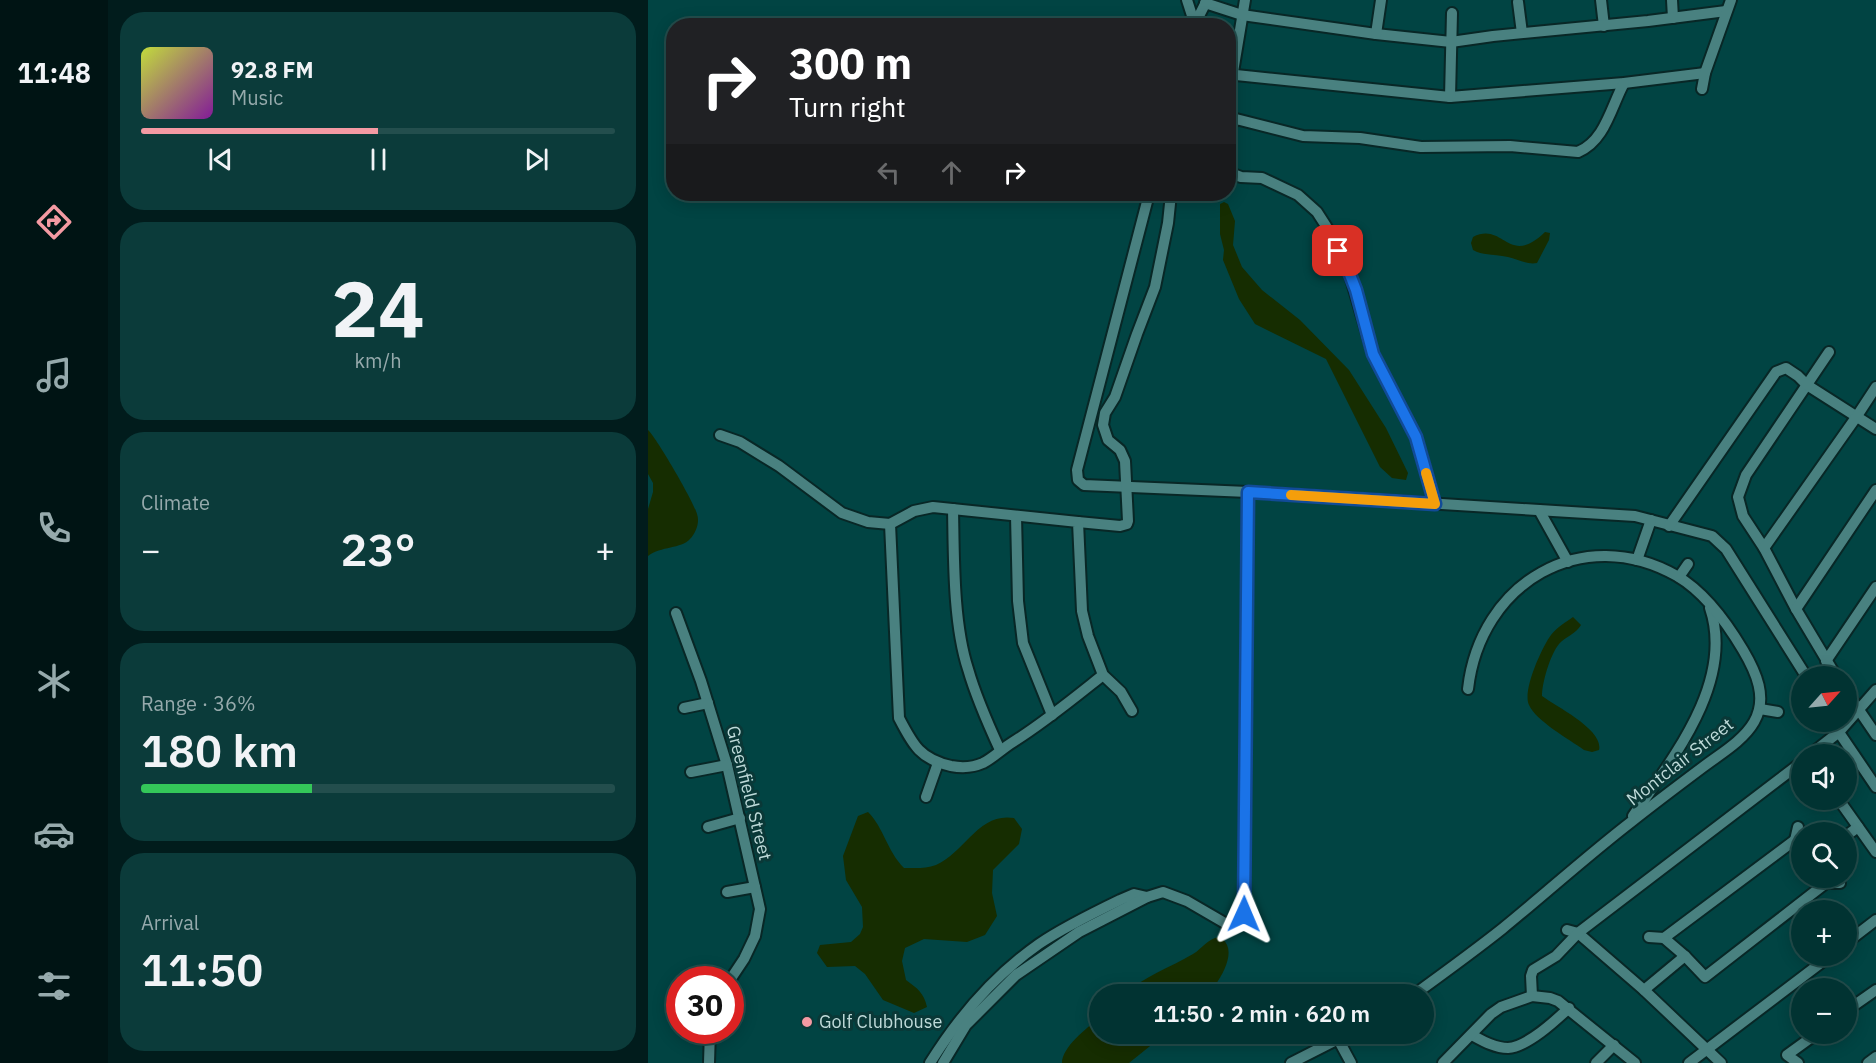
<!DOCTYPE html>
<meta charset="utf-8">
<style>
body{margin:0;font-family:"IBM Plex Sans",sans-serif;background:#0b3b3a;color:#f1f3f6;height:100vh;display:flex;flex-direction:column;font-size:22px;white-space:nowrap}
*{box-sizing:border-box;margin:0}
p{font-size:20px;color:#96aaac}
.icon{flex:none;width:33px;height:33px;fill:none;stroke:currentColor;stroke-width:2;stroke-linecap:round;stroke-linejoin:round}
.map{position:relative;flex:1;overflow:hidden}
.side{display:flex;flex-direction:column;gap:12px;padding:12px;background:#011c1c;width:540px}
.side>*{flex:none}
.top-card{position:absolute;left:18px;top:18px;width:570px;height:183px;border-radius:24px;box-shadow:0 3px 15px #0003,0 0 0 2px #234e4d;background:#202124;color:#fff;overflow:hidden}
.needle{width:39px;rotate:63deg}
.tools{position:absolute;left:1143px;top:666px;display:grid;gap:12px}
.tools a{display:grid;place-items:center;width:66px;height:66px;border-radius:50%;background:#013332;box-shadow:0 3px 15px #0003,0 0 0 2px #234e4d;font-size:30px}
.speed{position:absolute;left:18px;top:966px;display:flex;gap:12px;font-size:30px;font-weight:700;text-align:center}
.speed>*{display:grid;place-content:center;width:78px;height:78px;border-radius:50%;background:#013332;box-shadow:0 3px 15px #0003,0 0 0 2px #234e4d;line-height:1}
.speed .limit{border:9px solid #d22;background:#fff;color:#111}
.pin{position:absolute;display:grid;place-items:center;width:51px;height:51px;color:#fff;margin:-26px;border-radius:12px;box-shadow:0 3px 9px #0006}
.me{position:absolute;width:66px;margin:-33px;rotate:1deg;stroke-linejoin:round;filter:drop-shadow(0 0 4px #0008)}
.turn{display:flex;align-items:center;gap:21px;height:126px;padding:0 24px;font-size:27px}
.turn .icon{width:78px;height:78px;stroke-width:2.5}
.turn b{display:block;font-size:42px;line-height:51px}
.lanes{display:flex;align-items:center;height:57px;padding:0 24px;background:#0003;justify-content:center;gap:30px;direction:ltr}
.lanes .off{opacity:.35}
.big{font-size:45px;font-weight:600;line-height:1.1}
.side .tile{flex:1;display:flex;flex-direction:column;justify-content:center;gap:9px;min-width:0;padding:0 21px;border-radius:24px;background:#0b3b3a}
.side .dial{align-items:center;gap:0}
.dial b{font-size:78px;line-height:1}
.song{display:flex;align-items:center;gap:18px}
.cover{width:72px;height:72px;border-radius:9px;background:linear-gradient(135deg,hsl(70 70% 55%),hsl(290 70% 35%))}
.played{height:6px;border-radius:3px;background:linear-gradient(90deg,#f49aa3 50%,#234e4d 50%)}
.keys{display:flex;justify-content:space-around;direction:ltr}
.heat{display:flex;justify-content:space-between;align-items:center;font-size:33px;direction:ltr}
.charge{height:9px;border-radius:4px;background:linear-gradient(90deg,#34c759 36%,#234e4d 0)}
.trip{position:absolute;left:441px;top:984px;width:345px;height:60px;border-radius:30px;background:#013332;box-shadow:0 3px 15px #0003,0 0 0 2px #234e4d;font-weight:600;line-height:60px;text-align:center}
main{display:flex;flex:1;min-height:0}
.dock{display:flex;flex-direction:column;width:108px;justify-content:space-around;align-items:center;background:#001414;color:#96aaac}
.dock .icon{width:42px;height:42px}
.dock .current{color:#f49aa3}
.dock b{font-size:27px;color:#f1f3f6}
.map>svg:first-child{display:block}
.water{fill:#162d01}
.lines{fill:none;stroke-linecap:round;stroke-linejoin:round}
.minor-casing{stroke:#082726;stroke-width:14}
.minor{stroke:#498180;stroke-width:10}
.route-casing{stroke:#114b97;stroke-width:15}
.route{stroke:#1a73e8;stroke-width:10}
.slow{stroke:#f59e0b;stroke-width:10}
.poi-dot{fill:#f49aa3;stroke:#0a3837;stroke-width:2}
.labels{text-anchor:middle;stroke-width:6;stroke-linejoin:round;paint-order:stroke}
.street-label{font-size:18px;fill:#bedad9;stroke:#0a3837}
.poi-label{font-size:18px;fill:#bedad9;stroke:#0a3837;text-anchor:start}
</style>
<main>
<nav class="dock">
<b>11:48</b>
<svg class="icon current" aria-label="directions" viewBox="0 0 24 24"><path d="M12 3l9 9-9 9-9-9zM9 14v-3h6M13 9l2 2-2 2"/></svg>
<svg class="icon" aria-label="music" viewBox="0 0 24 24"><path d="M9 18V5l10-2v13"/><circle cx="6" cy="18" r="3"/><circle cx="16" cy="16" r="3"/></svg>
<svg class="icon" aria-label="phone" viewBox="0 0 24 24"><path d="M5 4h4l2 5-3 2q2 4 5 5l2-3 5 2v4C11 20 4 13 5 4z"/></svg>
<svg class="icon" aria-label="climate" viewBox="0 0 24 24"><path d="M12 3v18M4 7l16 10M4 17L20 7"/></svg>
<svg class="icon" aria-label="car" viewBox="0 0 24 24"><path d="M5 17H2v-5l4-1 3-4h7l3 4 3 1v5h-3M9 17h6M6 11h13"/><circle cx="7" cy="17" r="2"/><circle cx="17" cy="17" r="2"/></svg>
<svg class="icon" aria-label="filters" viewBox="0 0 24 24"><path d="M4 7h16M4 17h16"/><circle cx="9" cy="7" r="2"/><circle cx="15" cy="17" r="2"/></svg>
</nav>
<section class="side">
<div class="tile">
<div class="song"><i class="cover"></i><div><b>92.8 FM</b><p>Music</p></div></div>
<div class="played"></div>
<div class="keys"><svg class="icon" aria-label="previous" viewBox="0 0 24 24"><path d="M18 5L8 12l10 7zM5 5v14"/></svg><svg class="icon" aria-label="pause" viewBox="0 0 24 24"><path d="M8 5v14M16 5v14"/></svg><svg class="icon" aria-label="next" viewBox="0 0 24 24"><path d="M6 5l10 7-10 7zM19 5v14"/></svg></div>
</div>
<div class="tile dial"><b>24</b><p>km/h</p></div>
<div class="tile"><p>Climate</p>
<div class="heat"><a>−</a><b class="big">23°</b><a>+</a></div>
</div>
<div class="tile"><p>Range · 36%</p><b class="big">180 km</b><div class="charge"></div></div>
<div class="tile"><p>Arrival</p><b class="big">11:50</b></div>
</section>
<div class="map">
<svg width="1228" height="1063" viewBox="0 0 1228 1063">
<rect width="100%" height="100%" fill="#014443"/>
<g class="water">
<polygon points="576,202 580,204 587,221 585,245 594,267 614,290 652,320 701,370 738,428 760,473 758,480 744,478 732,467 678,359 607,324 591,299 575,260 576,250 572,234 572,204"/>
<path d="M897,232L902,233L901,240L889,263C879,265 870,259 860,257C848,254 836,256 825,250L823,243L825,237C856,221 860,268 897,232Z"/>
<path d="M0,430C8,437 46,502 49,514C52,522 48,533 42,539C33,549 13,546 0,556V509L5,492V483L0,474Z"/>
<path d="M925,617L933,625C928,634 917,637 911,644C902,655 894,683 894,696C909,707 956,730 951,750L944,752L936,750C921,739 888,721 881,705C874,691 894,647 903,635C908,628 918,622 925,617Z"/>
<path d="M220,812C236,828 239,851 256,868C267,868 278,869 288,865C317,852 331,812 366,818L374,829L371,844L345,870L344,893L349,916L337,935L319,942L276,939L257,948L254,961L258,980C269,988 276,993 279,1007L266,1013L235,1000L217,974L207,966L179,967L169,953L172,945L203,942L212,934L215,927L214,907L198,880L195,856L210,816Z"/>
<path d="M571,937C593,948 572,981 560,994H476C497,976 521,968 545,954C555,948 559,939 571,937Z"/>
<path d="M451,1018L452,1034H517L481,1063H414C414,1047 439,1028 451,1018Z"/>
</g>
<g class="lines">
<defs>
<g id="minor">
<polyline points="539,0 547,25"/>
<polyline points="597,0 585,72 588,75 802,97 976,83 1057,73"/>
<polyline points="953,0 956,26"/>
<polyline points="1024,0 1025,18"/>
<polyline points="870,2 874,33"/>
<polyline points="557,3 594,15 728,34 803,42 845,36 1000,21 1078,11"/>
<polyline points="546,26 559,0"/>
<polyline points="728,34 733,0"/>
<polyline points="1054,89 1057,73 1083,0"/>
<polyline points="802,97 804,13"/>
<path d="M580,129L588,119L592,120L655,136L712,138L773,147L862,146L930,152C957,141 963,107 976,83"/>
<polyline points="580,172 593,177 614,178 650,195 669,212 678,226 701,272 725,354 768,437 787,504"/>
<polyline points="501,194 429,470 430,480 436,485 600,492 987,516 1064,536 1078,549 1158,676"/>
<polyline points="1181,352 1098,475 1090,497 1095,516 1116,548 1148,609 1188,676"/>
<polyline points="72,435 92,442 131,466 194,513 220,522 242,524"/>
<path d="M305,509C306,558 305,623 320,669C328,697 340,724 352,750"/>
<polyline points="891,510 920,562"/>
<polyline points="368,516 370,601 375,643 404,715"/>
<polyline points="430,522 472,526 479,524 480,521 477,461 472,450 460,440 455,425 457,413 467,397 489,334 507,287 520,223 523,194"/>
<polyline points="1021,526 1128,372 1138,368 1150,376 1159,385 1228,429"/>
<polyline points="1116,548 1209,416 1228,387"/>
<polyline points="989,560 1003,520"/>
<polyline points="1031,577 1040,564"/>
<polyline points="1148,609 1228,490"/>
<polyline points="28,613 53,681 79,765 112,909 107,936 96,959 82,980"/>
<polyline points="1178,661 1228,587"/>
<path d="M455,675C426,698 397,722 365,742C355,748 345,758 335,763C324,768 314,768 303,766C272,759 265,745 251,718L242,524L266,511L285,507L430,522L434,611L440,636L455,675L473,692L484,711"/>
<polyline points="1198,691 1228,735"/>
<polyline points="36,708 60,703"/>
<polyline points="1112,709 1130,712"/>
<polyline points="1184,722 1228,787"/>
<polyline points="1163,754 1191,732 1228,690"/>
<polyline points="43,772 79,765"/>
<polyline points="278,797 290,763"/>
<polyline points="1191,800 1228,852"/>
<path d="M985,816C1024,759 1087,682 1062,608"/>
<polyline points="60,827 92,818"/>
<polyline points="1198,836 1210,827"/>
<polyline points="1147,840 1150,827"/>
<polyline points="1154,846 1147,840 1016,938 1037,956 1057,977 1178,883 1175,878"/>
<polyline points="1178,883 1192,883"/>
<polyline points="79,892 107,887"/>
<polyline points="919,930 930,933 996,990 1073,1063"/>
<polyline points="1001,937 1016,938"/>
<polyline points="1198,943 1228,920"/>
<polyline points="996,990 1037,956"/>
<path d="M767,994C796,973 825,952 854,929C897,894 939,856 983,822C1007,803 1031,785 1055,767C1072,754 1095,741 1106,722C1120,698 1108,672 1095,650C1079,623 1058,593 1029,576C934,522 832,583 820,689"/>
<polyline points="884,996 883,976 885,970 908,956 930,933 1154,762"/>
<polyline points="1198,1011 1228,990"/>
<polyline points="752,1034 753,1036"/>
<path d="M824,1035C835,1041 847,1048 860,1048C879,1047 907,1021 921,1008"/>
<polyline points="690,1039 703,1063"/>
<polyline points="61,1063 62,1030"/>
<path d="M282,1063C310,1018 347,975 391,944C416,927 445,913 472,900L486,894L499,897"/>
<polyline points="295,1063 318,1025 368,975 431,932 499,897 515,892 539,901 582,926 591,922 596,914 600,492"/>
<polyline points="643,1063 700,1034"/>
<polyline points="795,1063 843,1014 853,1007 884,996 902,998 910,1001 987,1063"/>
<polyline points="948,1063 966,1045"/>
<polyline points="1041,1063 1182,956"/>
<polyline points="1150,1063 1139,1055 1168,1034"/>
<polyline points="1220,1063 1228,1057"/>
</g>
</defs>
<use href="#minor" class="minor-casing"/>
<use href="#minor" class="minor"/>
</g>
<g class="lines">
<defs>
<polyline id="route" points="596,914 600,492 787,504 768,437 725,354 708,290 701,272 690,251"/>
</defs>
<use href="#route" class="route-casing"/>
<use href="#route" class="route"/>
<polyline class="slow" points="643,495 787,504 778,473"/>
</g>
<circle class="poi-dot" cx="159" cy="1022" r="6"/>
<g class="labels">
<g class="street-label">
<text transform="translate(1032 762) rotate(-38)" y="6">Montclair Street</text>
<text transform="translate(101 793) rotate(76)" y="6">Greenfield Street</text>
</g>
<g class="poi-label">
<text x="171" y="1028">Golf Clubhouse</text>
</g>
</g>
</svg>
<div class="tools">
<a><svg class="needle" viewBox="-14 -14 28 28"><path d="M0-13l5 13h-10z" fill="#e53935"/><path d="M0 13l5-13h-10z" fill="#96aaac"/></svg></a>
<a><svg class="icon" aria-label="sound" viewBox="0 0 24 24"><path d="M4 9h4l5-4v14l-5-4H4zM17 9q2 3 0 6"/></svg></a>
<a><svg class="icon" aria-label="search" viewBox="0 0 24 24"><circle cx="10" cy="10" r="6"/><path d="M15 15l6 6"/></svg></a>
<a>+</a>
<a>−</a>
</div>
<div class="speed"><div class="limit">30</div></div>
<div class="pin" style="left:690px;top:251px;background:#d93025"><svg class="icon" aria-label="arrive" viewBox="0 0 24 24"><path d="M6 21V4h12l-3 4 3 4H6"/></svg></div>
<svg class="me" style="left:596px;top:914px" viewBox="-20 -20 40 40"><path d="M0-17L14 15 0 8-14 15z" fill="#1a73e8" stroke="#fff" stroke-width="4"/></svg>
<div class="trip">11:50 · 2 min · 620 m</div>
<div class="top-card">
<div class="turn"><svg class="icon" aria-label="right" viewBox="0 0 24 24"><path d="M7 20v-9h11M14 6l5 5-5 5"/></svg><div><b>300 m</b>Turn right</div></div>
<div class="lanes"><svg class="icon off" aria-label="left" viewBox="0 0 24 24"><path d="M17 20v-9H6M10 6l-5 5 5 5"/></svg><svg class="icon off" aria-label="ahead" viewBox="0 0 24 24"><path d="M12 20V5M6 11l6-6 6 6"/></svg><svg class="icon" aria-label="right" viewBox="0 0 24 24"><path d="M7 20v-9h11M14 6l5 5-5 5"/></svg></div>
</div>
</div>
</main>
